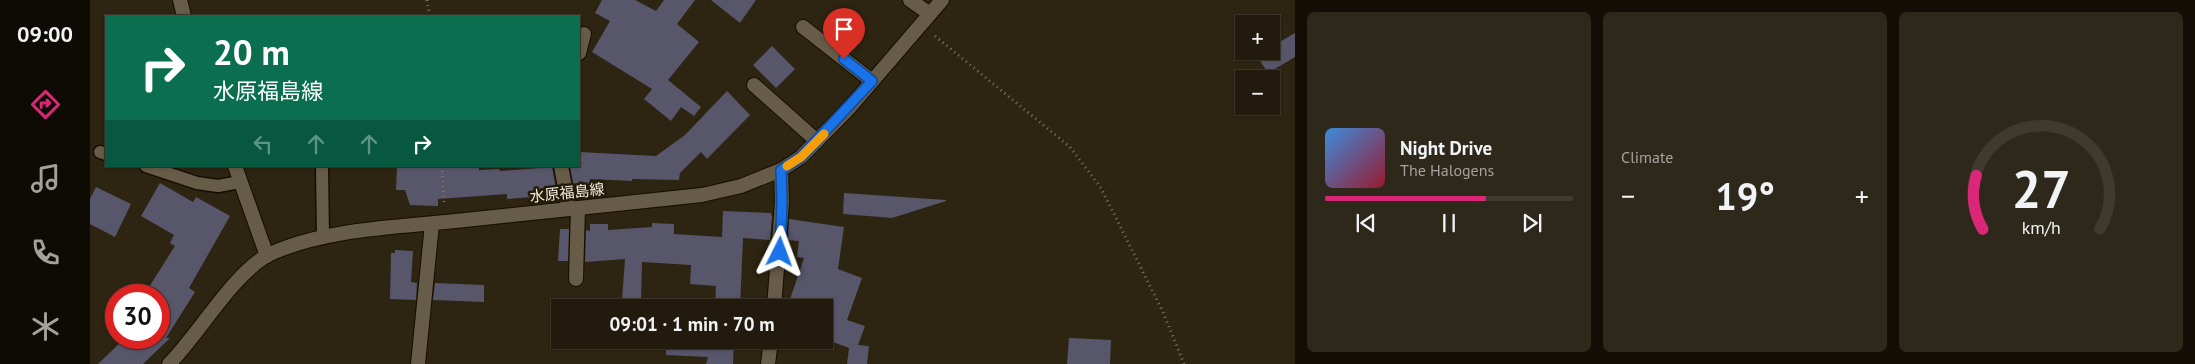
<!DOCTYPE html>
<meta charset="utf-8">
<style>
body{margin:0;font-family:"PT Sans","Noto Sans JP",sans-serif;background:#2e281b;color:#f1f3f6;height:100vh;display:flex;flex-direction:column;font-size:19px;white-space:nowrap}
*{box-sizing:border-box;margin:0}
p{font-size:16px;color:#a2a19d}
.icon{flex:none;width:28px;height:28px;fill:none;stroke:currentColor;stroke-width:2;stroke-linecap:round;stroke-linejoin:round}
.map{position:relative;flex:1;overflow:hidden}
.details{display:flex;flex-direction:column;gap:12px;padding:12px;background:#130f07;width:900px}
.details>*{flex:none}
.hud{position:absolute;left:15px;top:15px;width:475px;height:152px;border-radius:0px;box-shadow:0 1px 4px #0004,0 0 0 1px #3f392e;background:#0b6e4f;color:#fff;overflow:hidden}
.buttons{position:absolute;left:1145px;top:15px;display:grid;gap:10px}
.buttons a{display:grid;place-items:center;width:45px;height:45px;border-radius:0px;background:#221b0d;box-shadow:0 1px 4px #0004,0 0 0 1px #3f392e;font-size:25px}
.speed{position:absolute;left:15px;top:284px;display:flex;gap:10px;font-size:25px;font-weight:700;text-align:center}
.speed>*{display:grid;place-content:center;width:65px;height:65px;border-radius:50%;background:#221b0d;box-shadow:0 1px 4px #0004,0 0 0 1px #3f392e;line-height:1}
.speed .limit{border:8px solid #d22;background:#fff;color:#111}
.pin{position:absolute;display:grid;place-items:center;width:42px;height:42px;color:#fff;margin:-51px -21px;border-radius:50% 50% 50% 0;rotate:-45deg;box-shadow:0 0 5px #0007}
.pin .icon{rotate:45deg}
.me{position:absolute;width:55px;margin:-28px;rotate:3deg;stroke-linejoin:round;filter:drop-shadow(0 0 4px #0008)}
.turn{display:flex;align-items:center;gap:18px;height:105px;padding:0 25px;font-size:22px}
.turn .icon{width:65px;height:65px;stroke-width:2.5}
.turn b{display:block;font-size:35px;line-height:42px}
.lanes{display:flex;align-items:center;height:48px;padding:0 25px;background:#0003;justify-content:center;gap:25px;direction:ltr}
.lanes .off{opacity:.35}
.big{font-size:38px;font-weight:800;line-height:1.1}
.details .tile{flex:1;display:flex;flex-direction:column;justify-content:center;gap:8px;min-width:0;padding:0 18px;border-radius:8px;background:#2e281b}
.details .dial{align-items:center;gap:0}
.dial svg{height:130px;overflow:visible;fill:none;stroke:#3f392e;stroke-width:7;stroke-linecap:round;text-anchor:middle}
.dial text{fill:#f1f3f6;stroke:none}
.song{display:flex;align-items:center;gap:15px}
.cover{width:60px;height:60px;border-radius:8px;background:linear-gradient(135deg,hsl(210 70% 55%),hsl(350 70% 35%))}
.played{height:5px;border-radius:2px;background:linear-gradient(90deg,#db2777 65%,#3f392e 65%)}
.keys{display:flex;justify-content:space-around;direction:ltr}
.heat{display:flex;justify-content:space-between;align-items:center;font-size:28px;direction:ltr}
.details .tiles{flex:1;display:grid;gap:12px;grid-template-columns:repeat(3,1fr)}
.trip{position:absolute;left:461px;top:299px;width:282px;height:50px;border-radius:0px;background:#221b0d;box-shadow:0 1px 4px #0004,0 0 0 1px #3f392e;font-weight:800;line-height:50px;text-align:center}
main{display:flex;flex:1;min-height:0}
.dock{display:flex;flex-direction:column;width:90px;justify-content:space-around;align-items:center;background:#0e0b05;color:#a2a19d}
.dock .icon{width:35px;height:35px}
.dock .current{color:#db2777}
.dock b{font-size:22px;color:#f1f3f6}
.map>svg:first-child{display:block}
.building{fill:#57566b}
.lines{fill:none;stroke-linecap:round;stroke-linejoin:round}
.service-casing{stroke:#150d00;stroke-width:15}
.minor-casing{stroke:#150d00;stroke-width:16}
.secondary-casing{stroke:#150d00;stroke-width:16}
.path{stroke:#7e7666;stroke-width:3;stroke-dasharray:1 4;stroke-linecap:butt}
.service{stroke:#665c47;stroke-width:12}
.minor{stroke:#665c47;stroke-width:14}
.secondary{stroke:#665c47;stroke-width:14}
.route-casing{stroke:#114b97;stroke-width:12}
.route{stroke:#1a73e8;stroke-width:9}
.slow{stroke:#f59e0b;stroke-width:9}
.labels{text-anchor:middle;stroke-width:5;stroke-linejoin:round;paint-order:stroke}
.street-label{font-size:15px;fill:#f1ebdf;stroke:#231b08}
</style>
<main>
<nav class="dock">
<b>09:00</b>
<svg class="icon current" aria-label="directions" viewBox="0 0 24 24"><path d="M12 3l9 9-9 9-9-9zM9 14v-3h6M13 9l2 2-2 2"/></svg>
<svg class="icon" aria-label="music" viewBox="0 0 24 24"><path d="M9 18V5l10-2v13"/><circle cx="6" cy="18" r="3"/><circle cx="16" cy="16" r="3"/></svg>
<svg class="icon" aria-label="phone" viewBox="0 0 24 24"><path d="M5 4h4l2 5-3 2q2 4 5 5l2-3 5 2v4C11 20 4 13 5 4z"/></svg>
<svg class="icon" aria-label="climate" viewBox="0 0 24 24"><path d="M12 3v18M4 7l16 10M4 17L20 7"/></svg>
</nav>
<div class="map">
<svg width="1205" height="364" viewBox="0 0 1205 364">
<rect width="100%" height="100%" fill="#2d2411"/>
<g class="building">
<polygon points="512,0 545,0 566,11 574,0 605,0 587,24 609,42 578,80 611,107 604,116 591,107 581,121 554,99 562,89 502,52 520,21 505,13"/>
<polygon points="621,0 666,0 650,23"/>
<polygon points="1205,33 1205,57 1178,73 1167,56 1175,51 1181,51 1181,47"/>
<polygon points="682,46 705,69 686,88 663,65"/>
<polygon points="637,91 660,115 617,159 611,152 590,173 589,180 542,179 542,181 500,179 501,191 485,193 480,166 489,166 489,152 566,156 595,135"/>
<polygon points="307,166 389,166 389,170 409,169 410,171 462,167 467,195 441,192 441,197 417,199 417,194 348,199 348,206 320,205 315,190 306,190"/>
<polygon points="70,183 103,202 106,197 140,216 99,288 105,292 76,338 80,338 53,364 8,364 35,338 69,338 69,295 54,295 85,246 80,243 84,235 51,216"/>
<polygon points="6,187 41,204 25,237 0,224 0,199"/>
<polygon points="754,193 856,200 856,201 802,218 753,214"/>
<polygon points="633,211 681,213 682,217 680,240 653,238 650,308 625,308 626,286 600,284 601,265 552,262 551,301 532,300 535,259 495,262 496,230 500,231 500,224 518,224 518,230 562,227 562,223 584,224 584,234 632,237"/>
<polygon points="699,219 754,227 748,269 772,278 757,320 775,326 768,345 779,346 777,364 757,364 759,348 735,339 735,308 697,308 714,258 707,257 709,241 698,240"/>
<polygon points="470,229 479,229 478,261 468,261"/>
<polygon points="305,250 323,251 321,282 327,283 326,300 300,299 301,253 305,253"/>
<polygon points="345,283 394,285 394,302 343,300"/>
<polygon points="979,338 1021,340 1020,364 977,364"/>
<polygon points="576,340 644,340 643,364 616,364 618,357 576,355"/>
</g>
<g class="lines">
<defs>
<g id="service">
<polyline points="10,152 16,154"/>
<polyline points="56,166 107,183 128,186 150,182"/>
<polyline points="232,166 233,238"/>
</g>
<g id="minor">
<polyline points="90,0 94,16"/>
<polyline points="820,0 840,14"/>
<polyline points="713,27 782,81"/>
<polyline points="489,53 494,34"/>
<polyline points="664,85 727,141"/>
<polyline points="145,166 177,256"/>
<polyline points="471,166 479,209"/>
<polyline points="486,279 488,208"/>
<polyline points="684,308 692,202 691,170"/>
<polyline points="328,364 342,224"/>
<polyline points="678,364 681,340"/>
</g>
<path id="secondary" d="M79,364C108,335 144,273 178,255C233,228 314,227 375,220C454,212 533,203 612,195L651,186L691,170L711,157L760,107L852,0"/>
</defs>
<use href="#service" class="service-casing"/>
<use href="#minor" class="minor-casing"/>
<use href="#secondary" class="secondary-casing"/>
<g class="path">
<polyline points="337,0 340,16"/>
<polyline points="845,36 980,147 1011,188 1073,312 1094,364"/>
<polyline points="352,166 354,204"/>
</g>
<use href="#service" class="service"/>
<use href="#minor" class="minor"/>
<use href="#secondary" class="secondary"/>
</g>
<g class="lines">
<defs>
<polyline id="route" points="690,252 692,202 691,170 711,157 782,81 754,59"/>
</defs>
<use href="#route" class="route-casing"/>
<use href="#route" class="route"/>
<polyline class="slow" points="697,166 711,157 734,134"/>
</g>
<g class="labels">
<g class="street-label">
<text transform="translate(477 193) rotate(-6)" y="5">水原福島線</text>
</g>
</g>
</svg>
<div class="buttons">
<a>+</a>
<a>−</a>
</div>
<div class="speed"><div class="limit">30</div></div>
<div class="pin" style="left:754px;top:59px;background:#d93025"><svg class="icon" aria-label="arrive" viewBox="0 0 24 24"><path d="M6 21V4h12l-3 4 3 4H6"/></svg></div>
<svg class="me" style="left:690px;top:252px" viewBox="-20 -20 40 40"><path d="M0-17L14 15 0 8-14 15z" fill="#1a73e8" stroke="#fff" stroke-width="4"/></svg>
<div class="trip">09:01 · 1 min · 70 m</div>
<div class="hud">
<div class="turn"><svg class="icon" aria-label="right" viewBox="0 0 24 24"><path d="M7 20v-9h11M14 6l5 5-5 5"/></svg><div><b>20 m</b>水原福島線</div></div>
<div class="lanes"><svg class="icon off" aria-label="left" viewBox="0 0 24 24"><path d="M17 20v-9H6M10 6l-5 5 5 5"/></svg><svg class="icon off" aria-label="ahead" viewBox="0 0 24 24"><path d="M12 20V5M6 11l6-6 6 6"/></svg><svg class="icon off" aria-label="ahead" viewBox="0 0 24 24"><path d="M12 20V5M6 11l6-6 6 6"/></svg><svg class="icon" aria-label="right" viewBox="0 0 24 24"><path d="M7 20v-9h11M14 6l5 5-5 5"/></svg></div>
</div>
</div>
<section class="details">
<div class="tiles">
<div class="tile">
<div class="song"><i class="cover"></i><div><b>Night Drive</b><p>The Halogens</p></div></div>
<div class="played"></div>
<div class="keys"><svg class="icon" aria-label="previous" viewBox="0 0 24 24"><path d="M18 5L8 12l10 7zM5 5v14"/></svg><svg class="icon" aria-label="pause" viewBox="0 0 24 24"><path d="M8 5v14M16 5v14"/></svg><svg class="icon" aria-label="next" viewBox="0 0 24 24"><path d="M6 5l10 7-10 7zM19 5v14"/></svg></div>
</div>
<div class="tile"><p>Climate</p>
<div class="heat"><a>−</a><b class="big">19°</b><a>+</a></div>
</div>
<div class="tile dial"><svg viewBox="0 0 100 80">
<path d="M14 69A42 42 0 1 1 86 69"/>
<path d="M14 69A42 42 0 0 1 10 36" stroke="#db2777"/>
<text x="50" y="56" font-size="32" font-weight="700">27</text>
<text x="50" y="72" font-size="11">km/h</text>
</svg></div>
</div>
</section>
</main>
